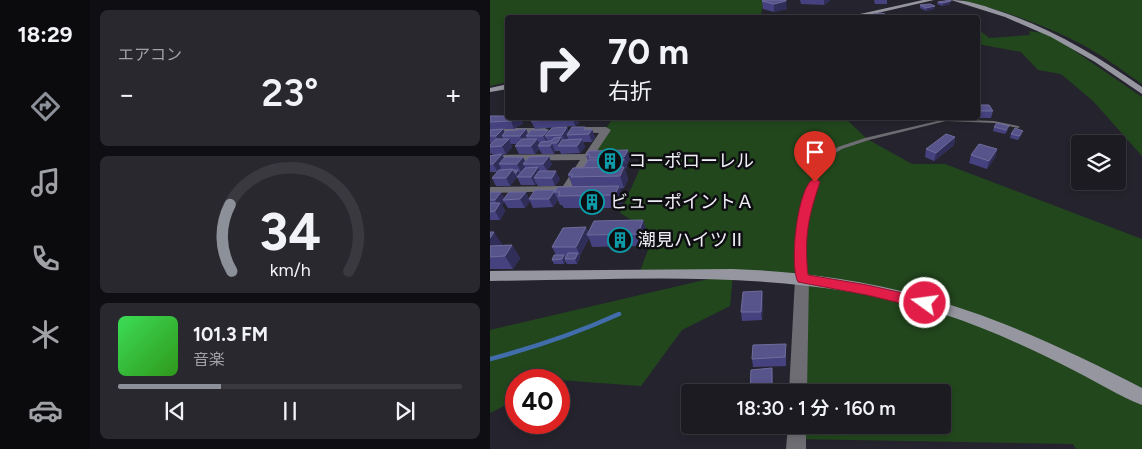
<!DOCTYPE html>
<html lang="ja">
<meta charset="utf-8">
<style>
body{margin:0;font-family:Figtree,"Noto Sans JP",sans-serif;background:#29282f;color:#f1f3f6;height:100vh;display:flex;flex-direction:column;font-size:19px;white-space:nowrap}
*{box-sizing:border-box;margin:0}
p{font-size:16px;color:#a0a1a5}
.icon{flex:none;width:28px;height:28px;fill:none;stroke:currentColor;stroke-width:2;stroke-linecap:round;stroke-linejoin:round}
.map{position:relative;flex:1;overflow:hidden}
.sheet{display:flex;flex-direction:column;gap:10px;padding:10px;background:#0f0f13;width:400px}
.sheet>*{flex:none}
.hud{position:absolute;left:15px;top:15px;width:475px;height:105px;border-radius:5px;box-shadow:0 2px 8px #0003,0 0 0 1px #3a3940;background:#1c1b22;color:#f1f3f6;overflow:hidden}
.buttons{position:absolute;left:581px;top:135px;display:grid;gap:10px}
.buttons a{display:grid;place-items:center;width:55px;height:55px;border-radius:5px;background:#1c1b22;box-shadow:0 2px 8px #0003,0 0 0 1px #3a3940;font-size:25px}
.speed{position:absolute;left:15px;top:369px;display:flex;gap:10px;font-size:25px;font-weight:700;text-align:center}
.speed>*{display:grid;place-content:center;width:65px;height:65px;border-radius:50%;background:#1c1b22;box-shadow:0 2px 8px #0003,0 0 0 1px #3a3940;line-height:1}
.speed .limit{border:8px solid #d22;background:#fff;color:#111}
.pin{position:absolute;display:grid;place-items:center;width:42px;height:42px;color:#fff;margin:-51px -21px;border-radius:50% 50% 50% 0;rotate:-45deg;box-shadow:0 0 5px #0007}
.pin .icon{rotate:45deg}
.me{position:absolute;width:55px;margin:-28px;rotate:284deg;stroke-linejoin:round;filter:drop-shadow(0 0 4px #0008)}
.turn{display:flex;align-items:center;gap:18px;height:105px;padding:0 20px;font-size:22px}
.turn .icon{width:65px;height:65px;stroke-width:2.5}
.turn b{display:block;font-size:35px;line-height:42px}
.big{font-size:38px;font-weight:600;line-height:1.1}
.sheet .card{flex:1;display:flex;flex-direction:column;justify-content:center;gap:8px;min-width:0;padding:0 18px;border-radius:8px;background:#29282f}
.sheet .dial{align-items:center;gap:0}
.dial svg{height:130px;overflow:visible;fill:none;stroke:#3a3940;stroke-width:7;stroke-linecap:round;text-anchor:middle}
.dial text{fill:#f1f3f6;stroke:none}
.song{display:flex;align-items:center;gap:15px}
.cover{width:60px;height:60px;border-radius:8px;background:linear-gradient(135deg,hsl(130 70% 55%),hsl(110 70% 35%))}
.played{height:5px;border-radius:2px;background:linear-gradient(90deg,#8c9099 30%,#3a3940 30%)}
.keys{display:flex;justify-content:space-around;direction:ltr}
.heat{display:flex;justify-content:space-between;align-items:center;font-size:28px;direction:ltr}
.trip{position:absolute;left:191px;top:384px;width:270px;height:50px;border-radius:5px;background:#1c1b22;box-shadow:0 2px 8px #0003,0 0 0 1px #3a3940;font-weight:600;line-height:50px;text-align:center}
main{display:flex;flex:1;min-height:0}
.tabs{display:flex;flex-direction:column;width:90px;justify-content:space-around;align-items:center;background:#0b0b0e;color:#a0a1a5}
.tabs .icon{width:35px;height:35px}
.tabs .on{color:#8c9099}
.tabs b{font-size:22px;color:#f1f3f6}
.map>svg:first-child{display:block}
.green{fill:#22471d}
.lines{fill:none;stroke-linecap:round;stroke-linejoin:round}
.stream{stroke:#416daa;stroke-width:4.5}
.lane{fill:#6d6d73;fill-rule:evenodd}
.street{fill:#6d6d73;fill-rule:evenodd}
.secondary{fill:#95969f;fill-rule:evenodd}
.wall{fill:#45427f}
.shaded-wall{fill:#302e59}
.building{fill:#57548c;stroke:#6f6c9c}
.route{fill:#e11d48;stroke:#92132f}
.labels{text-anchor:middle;stroke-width:5;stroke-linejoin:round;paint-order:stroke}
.poi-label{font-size:18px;fill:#eeeef5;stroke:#0e0e12;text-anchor:start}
</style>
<main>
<nav class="tabs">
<b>18:29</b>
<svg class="icon on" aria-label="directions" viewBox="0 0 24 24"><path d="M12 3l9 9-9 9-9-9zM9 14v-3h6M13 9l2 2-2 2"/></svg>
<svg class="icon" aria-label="music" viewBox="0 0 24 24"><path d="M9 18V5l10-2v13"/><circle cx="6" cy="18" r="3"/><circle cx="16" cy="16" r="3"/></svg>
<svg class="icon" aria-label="phone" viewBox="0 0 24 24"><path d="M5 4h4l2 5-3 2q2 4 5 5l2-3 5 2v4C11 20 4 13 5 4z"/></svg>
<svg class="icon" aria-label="climate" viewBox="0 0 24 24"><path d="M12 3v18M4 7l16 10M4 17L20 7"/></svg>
<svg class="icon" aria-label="car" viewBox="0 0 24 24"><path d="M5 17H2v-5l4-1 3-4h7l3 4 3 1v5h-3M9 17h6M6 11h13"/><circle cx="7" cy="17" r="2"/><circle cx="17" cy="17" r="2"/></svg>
</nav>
<section class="sheet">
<div class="card"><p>エアコン</p>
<div class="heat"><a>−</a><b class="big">23°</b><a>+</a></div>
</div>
<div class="card dial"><svg viewBox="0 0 100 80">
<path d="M14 69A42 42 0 1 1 86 69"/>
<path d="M14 69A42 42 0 0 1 13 28" stroke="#8c9099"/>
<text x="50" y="56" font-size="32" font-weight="700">34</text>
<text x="50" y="72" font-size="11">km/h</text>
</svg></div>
<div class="card">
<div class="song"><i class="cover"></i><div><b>101.3 FM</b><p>音楽</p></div></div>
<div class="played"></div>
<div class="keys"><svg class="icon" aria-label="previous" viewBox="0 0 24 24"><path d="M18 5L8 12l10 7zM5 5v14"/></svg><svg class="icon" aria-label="pause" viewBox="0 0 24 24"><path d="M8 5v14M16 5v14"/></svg><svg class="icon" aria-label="next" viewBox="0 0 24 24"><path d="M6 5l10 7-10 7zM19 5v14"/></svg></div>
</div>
</section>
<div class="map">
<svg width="652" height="449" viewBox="0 0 652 449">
<rect width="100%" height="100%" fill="#25242e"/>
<g class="green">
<polygon points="0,0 275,0 270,17 18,18 17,82 0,86"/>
<path d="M472,0H652V84C632,70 612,55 591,44C553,24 513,11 472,0Z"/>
<polygon points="488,29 499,38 540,35 539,31 560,34 652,97 652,156 603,101 571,74 548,70 531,52 488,44"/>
<polygon points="123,118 355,118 377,139 422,164 455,164 652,239 652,449 586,449 583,444 306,439 307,425 452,425 452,392 308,392 312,279 243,274 240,306 192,330 151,386 69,380 26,380 26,400 0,413 0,330 240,274 149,274 164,234 130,213 157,153 99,154"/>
</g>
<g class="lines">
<path class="stream" d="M0,359C46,347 85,334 129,314"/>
<polygon class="lane" points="456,119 504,121 528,126 530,127 528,128 504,123 456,121 379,140 352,149 339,157 331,171 317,213 312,248 316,279 315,281 309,281 308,279 306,248 311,213 325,171 335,155 348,147 375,138"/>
<g class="street">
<polygon points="85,127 116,127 121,130 80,191 0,193 0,187 73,186 90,160 0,161 0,155 95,154 109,133 82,132 82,128"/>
<polygon points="0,128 55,128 60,131 55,134 0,134"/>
<polygon points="312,274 317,275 319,279 317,392 299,392 305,279 307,275"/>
<polygon points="298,425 316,425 316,449 296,449"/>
</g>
<g class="secondary">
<polygon points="433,0 444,0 366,18 352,18"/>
<path d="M461,0C477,0 492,5 506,10C559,27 606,55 652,87V94L605,62L561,37L515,17Z"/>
<polygon points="18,84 18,89 0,92 0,88"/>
<path d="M243,269C305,271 367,279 427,295C506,316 580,351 652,388V405C629,396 607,382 585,371C542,349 499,329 453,314C306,267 152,280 0,281V271Z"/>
</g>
</g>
<g class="wall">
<polygon points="273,0 297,9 284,12 273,9 272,1"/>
<polygon points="310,0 340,0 339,1 334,5 311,4"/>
<polygon points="384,0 397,0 397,4 385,4"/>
<polygon points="448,2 460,4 452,6 447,4"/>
<polygon points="430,5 444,9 436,11 430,8"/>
<polygon points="383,14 395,14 394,17 383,17"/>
<polygon points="488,105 503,111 501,118 485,118 488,118"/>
<polygon points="0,116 33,123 24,129 13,129 15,133 36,129 38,133 59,131 77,127 79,132 96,129 105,137 102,142 93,142 95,147 90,153 71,154 70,151 65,151 64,154 52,154 49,149 45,154 29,154 25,146 27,144 21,144 22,147 16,154 3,155 1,153 0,154 0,144 2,143 0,143"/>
<polygon points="45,118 87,118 89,122 85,126 45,129 41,121"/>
<polygon points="504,127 518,130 515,134 503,131"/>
<polygon points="521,134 532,134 528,140 520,138"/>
<polygon points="465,137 464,145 444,161 435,157 436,149"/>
<polygon points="507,149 505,157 497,169 479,163 481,155"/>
<polygon points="12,154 14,158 33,157 35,161 62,164 57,171 70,179 65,186 48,186 46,183 45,185 31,185 27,177 20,186 6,186 2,178 7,172 0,172 0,156"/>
<polygon points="96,155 140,158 136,165 137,167 135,170 138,179 134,188 130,189 134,198 129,208 74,208 72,205 70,205 68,200 63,207 43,208 40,201 35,208 18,208 14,202 12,205 15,211 10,220 0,220 0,192 11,192 14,198 36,192 39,199 65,190 66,191 83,187 78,175 93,168 98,161"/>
<polygon points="153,220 157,233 152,246 102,247 99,238 90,255 89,255 90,257 87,264 77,264 75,261 74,264 64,264 62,260 66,255 62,247 98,232"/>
<polygon points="0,232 12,244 11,245 22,245 30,258 23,269 0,269"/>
<polygon points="272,291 273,300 272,320 252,321 251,312"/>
<polygon points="296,352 296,366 263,367 262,359"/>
</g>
<g class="shaded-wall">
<polygon points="334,0 340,0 339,1 334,5"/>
<polygon points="296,1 297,9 284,12 284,4"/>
<polygon points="461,1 460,4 452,6 453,3"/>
<polygon points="445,6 444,9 436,11 436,8"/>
<polygon points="395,14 394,17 388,18 388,16"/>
<polygon points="27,118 31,118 33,123 24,129 21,121"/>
<polygon points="84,118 87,118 89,122 85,126 83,119"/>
<polygon points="77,127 80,135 77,135 78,138 75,143 72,135"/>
<polygon points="13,129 17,136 12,136 14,140 10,143 6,136"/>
<polygon points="36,129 39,136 36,136 37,139 34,143 30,136"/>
<polygon points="102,129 105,137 102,142 99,134"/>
<polygon points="58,130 61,136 55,136 58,142 57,143 53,136"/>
<polygon points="71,137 74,145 68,146 67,143"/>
<polygon points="465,137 464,145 444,161 446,153"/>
<polygon points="19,139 22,147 16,154 12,146"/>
<polygon points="47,139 51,146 48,146 49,149 45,154 41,146"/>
<polygon points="92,139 95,147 90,153 87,146"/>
<polygon points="62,143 65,151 64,154 60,146"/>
<polygon points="507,149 505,157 497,169 499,161"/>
<polygon points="138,150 140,158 137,165 134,157"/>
<polygon points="12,154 16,162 9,164 11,168 8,172 3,164"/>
<polygon points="59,156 62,164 57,171 53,164"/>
<polygon points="33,157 36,164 33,164 35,167 31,172 27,164"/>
<polygon points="134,159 137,167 135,170 138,179 134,188 130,176 129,169"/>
<polygon points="48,167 52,175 44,178 46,183 45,185 41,177"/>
<polygon points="23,169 27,177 20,186 16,178"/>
<polygon points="28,170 30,174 28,177 26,173"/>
<polygon points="66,171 70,179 65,186 62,178"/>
<polygon points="129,186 134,198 129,208 125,195"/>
<polygon points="65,190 66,192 64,192 68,200 63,207 59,199"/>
<polygon points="11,192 15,200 13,200 14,202 12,205 15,211 10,220 5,211 8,206 5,200"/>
<polygon points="36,192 40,201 35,208 30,199"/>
<polygon points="153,220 157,233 152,246 148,234"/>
<polygon points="96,227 100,235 97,235 99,238 90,255 86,247"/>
<polygon points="4,232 12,244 4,256 0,255 0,238"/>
<polygon points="22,245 30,258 23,269 15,256"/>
<polygon points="88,253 90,257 87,264 85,259"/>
<polygon points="74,255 76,259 75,259 75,261 74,264 72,259"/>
<polygon points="272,291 273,300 272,320 271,312"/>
<polygon points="282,368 283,377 283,392 282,392"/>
</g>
<g class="building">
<polygon points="273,0 296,0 296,1 284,4 272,1"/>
<polygon points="461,0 461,1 453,3 448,2"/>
<polygon points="440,4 445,6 436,8 430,5"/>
<polygon points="390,13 395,14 388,16 383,14"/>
<polygon points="488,105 499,105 503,111 488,111"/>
<polygon points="0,116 18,116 18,118 27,118 21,121 0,122"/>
<polygon points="45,118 84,118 83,119 41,121"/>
<polygon points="507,123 519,126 516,130 504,127"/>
<polygon points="77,127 72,135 55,136 62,128"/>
<polygon points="82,127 95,127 94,130 102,129 99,134 77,135"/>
<polygon points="525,128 533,131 529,136 521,134"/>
<polygon points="13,129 6,136 0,136 0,130"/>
<polygon points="36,129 30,136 12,136 16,131"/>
<polygon points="41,130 58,130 53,136 36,136"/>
<polygon points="456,134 465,137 446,153 436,149"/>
<polygon points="71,137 67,143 62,143 60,146 48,146 51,142 61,141 64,138"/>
<polygon points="6,139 19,139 12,146 0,147 0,145"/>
<polygon points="32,139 47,139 41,146 25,146"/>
<polygon points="92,139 87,146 68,146 72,140"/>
<polygon points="489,144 507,149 499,161 481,155"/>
<polygon points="138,150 134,157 99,158 100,155 96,155 99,151"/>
<polygon points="12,154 3,164 0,164 0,156"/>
<polygon points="59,156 53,164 33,164 39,157"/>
<polygon points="15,157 33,157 27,164 9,164"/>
<polygon points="134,159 130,167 93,168 98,160"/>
<polygon points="48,167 41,177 27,177 35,168"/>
<polygon points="134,167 130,176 81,177 83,175 78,175 83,168"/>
<polygon points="23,169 16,178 2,178 9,170"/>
<polygon points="23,170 28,170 26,173 25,173"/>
<polygon points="49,171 66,171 62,178 44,178"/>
<polygon points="129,186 125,195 68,196 70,192 64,192 68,187"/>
<polygon points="45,190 65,190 59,199 39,199"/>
<polygon points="0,192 11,192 5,200 0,200"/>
<polygon points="19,192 36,192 30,199 13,200"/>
<polygon points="0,203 10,203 5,211 0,212"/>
<polygon points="153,220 148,234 97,235 104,221"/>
<polygon points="96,227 86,247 62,247 73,228"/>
<polygon points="0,232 4,232 0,238"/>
<polygon points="22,245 15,256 0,257 0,246"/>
<polygon points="78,253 88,253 85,259 75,259"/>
<polygon points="64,255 74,255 72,259 62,260"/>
<polygon points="272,291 271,312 251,312 253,292"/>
<polygon points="296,344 295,357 262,359 263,345"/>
<polygon points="282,368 282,392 260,392 261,370"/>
</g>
<path class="route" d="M325,178L330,182C318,217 314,238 318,275L377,285L435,298L439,300L441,303L439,307L435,309L377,295L308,282C299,266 307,184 325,178Z"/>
<defs>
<symbol id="building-ring" viewBox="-11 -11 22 22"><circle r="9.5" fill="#0e0e12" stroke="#0f9aa8" stroke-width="1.5"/><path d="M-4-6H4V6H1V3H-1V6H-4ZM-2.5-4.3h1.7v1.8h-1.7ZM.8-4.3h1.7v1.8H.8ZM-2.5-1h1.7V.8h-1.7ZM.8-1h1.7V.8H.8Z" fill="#0f9aa8"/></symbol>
</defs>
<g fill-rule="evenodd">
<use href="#building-ring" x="106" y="147" width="28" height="28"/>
<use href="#building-ring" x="88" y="188" width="28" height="28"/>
<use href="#building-ring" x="116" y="226" width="28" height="28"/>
</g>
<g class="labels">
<g class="poi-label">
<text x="138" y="167">コーポローレル</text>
<text x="120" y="208">ビューポイントＡ</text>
<text x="148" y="246">潮見ハイツⅡ</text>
</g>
</g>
</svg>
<div class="buttons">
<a><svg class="icon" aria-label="layers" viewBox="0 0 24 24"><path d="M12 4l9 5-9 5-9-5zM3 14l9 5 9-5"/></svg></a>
</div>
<div class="speed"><div class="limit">40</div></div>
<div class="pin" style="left:325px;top:182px;background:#d93025"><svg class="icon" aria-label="arrive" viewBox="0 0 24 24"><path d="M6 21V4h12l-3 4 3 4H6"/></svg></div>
<svg class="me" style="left:435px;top:303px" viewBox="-20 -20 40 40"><circle r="17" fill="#e11d48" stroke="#fff" stroke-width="3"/><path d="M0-11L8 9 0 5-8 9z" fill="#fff"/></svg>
<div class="trip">18:30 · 1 分 · 160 m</div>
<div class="hud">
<div class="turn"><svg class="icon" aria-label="right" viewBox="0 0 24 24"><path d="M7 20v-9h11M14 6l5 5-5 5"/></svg><div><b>70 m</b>右折</div></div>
</div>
</div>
</main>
